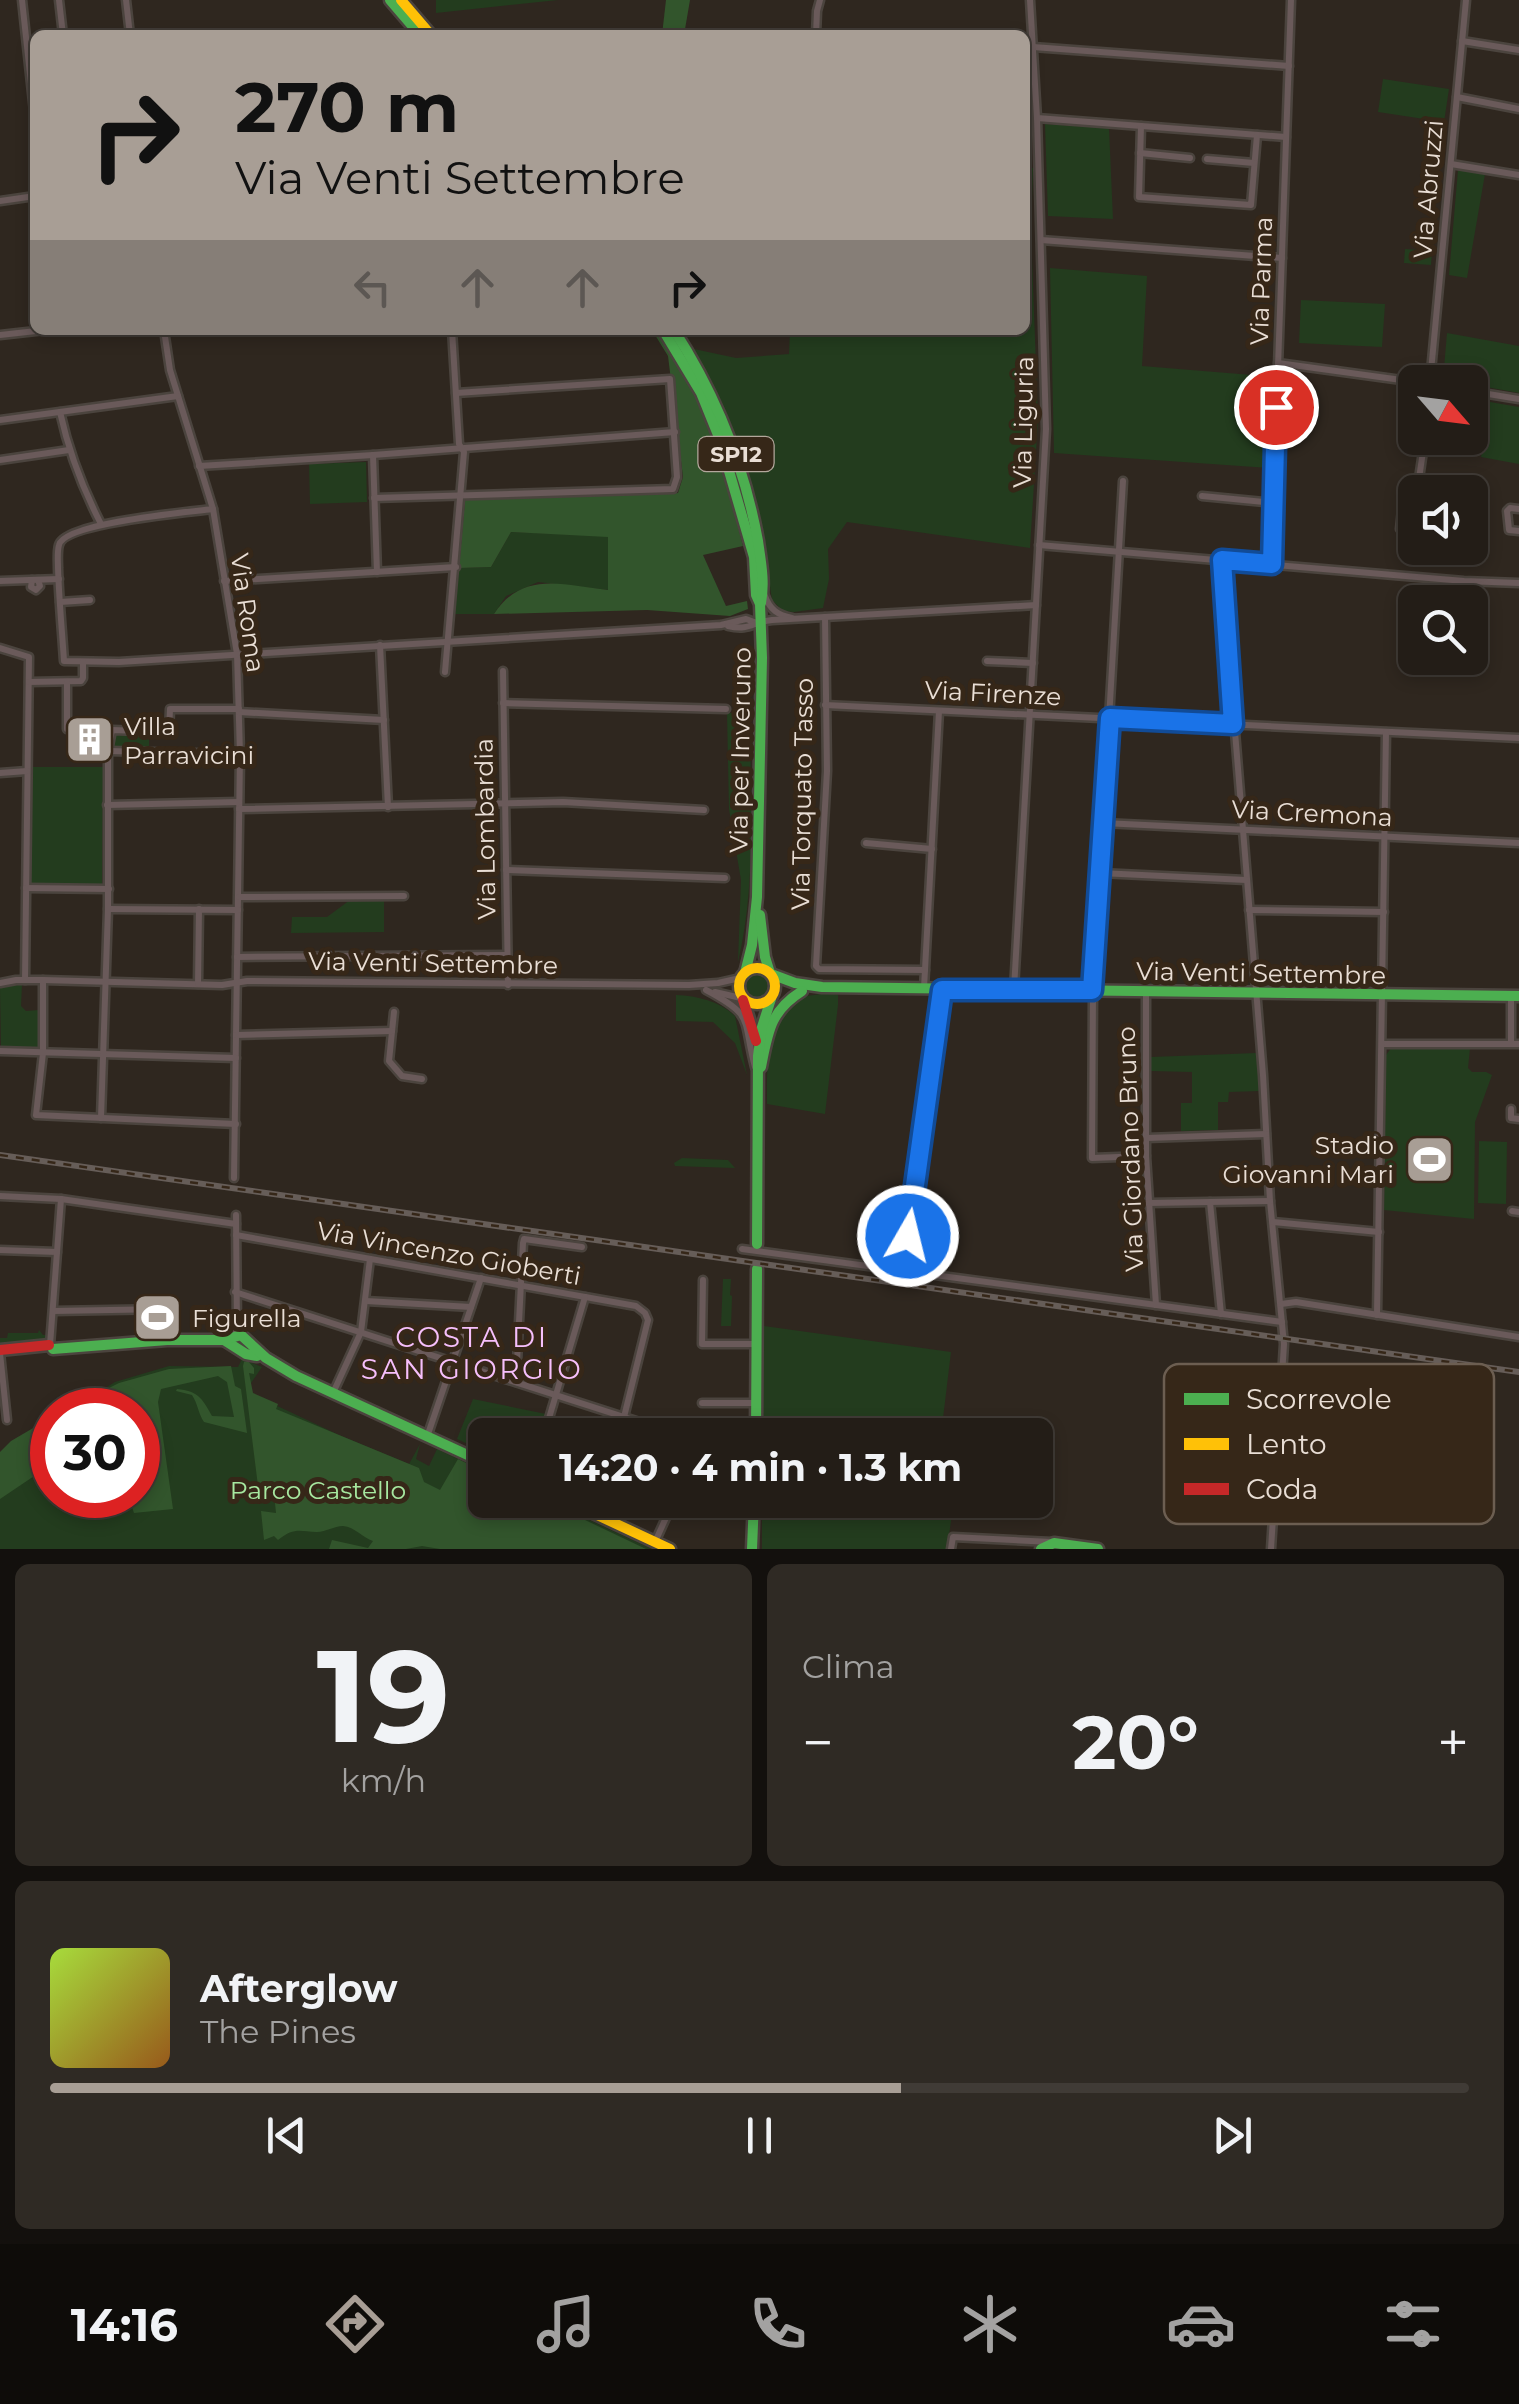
<!DOCTYPE html>
<html lang="it">
<meta charset="utf-8">
<style>
body{margin:0;font-family:Montserrat,sans-serif;background:#2f2a24;color:#f1f3f6;height:100vh;display:flex;flex-direction:column;font-size:38px;white-space:nowrap}
*{box-sizing:border-box;margin:0}
p{font-size:32px;color:#a3a2a1}
.icon{flex:none;width:55px;height:55px;fill:none;stroke:currentColor;stroke-width:2;stroke-linecap:round;stroke-linejoin:round}
.map{position:relative;height:1549px;overflow:hidden}
.side{display:flex;flex-direction:column;gap:15px;padding:15px;background:#13100d;flex:1}
.side>*{flex:none}
.hud{position:absolute;left:30px;top:30px;width:1000px;height:305px;border-radius:15px;box-shadow:0 5px 15px #0003,0 0 0 2px #403b36;background:#a89e95;color:#111;overflow:hidden}
.needle{width:65px;rotate:118deg}
.fabs{position:absolute;left:1398px;top:365px;display:grid;gap:20px}
.fabs a{display:grid;place-items:center;width:90px;height:90px;border-radius:15px;background:#231d17;box-shadow:0 5px 15px #0003,0 0 0 2px #403b36;font-size:50px}
.speed{position:absolute;left:30px;top:1388px;display:flex;gap:20px;font-size:50px;font-weight:700;text-align:center}
.speed>*{display:grid;place-content:center;width:130px;height:130px;border-radius:50%;background:#231d17;box-shadow:0 5px 15px #0003,0 0 0 2px #403b36;line-height:1}
.speed .limit{border:15px solid #d22;background:#fff;color:#111}
.pin{position:absolute;display:grid;place-items:center;width:85px;height:85px;color:#fff;margin:-42px;border:5px solid #fff;border-radius:50%;box-shadow:0 2px 10px #0007}
.me{position:absolute;width:110px;margin:-55px;rotate:8deg;stroke-linejoin:round;filter:drop-shadow(0 0 8px #0008)}
.turn{display:flex;align-items:center;gap:35px;height:210px;padding:0 40px;font-size:45px}
.turn .icon{width:130px;height:130px;stroke-width:2.5}
.turn b{display:block;font-size:70px;line-height:85px}
.lanes{display:flex;align-items:center;height:95px;padding:0 40px;background:#0003;justify-content:center;gap:50px;direction:ltr}
.lanes .off{opacity:.35}
.big{font-size:75px;font-weight:700;line-height:1.1}
.side .card{flex:1;display:flex;flex-direction:column;justify-content:center;gap:15px;min-width:0;padding:0 35px;border-radius:15px;background:#2f2a24}
.side .dial{align-items:center;gap:0}
.dial b{font-size:130px;line-height:1}
.song{display:flex;align-items:center;gap:30px}
.cover{width:120px;height:120px;border-radius:15px;background:linear-gradient(135deg,hsl(80 70% 55%),hsl(30 70% 35%))}
.played{height:10px;border-radius:5px;background:linear-gradient(90deg,#a89e95 60%,#403b36 60%)}
.keys{display:flex;justify-content:space-around;direction:ltr}
.heat{display:flex;justify-content:space-between;align-items:center;font-size:55px;direction:ltr}
.side .tiles{flex:1;display:grid;gap:15px;grid-template-columns:1fr 1fr}
.card:last-child{grid-column:span 2}
.trip{position:absolute;left:468px;top:1418px;width:585px;height:100px;border-radius:15px;background:#231d17;box-shadow:0 5px 15px #0003,0 0 0 2px #403b36;font-weight:700;line-height:100px;text-align:center}
.menu{display:flex;height:160px;justify-content:space-around;align-items:center;background:#0e0c09;color:#a3a2a1}
.menu .icon{width:70px;height:70px}
.menu .active{color:#a89e95}
.menu b{font-size:45px;color:#f1f3f6}
.map>svg:first-child{display:block}
.green{fill:#233c1e}
.forest{fill:#32552c}
.lines{fill:none;stroke-linecap:round;stroke-linejoin:round}
.street-casing{stroke:#4b443e;stroke-width:11}
.fast-casing{stroke:#4b443e;stroke-width:15}
.slow-casing{stroke:#4b443e;stroke-width:15}
.jam-casing{stroke:#4b443e;stroke-width:15}
.street{stroke:#6a5a5a;stroke-width:6}
.fast{stroke:#4caf50;stroke-width:10}
.slow{stroke:#ffc107;stroke-width:10}
.jam{stroke:#c62828;stroke-width:10}
.rail-casing{stroke:#665d58;stroke-width:6}
.rail{stroke:#362718;stroke-width:2.5;stroke-dasharray:8;stroke-linecap:butt}
.route-casing{stroke:#114b97;stroke-width:25}
.route{stroke:#1a73e8;stroke-width:18}
.labels{text-anchor:middle;stroke-width:10;stroke-linejoin:round;paint-order:stroke}
.shield{fill:#362718;stroke:#b3a79c;stroke-width:2.5}
.shield-label{font-size:22px;font-weight:bold;fill:#e9ded5}
.street-label{font-size:25px;fill:#e9ded5;stroke:#362718}
.poi-label{font-size:25px;fill:#e9ded5;stroke:#362718;text-anchor:start}
.park-label{font-size:25px;fill:#a7e8a0;stroke:#362718}
.neighbourhood-label{font-size:28px;letter-spacing:2.5px;fill:#f6bffb;stroke:#362718}
.key{fill:#362718;stroke:#6c5e51;stroke-width:2.5}
.key-label{font-size:28px;fill:#e9ded5}
</style>
<div class="map">
<svg width="1519" height="1549" viewBox="0 0 1519 1549">
<rect width="100%" height="100%" fill="#2f271f"/>
<g class="green">
<polygon points="436,0 558,0 436,13"/>
<polygon points="1383,79 1449,89 1444,122 1378,112"/>
<polygon points="1045,124 1109,128 1113,219 1048,216"/>
<polygon points="1025,168 1033,168 1031,232 1038,419 1030,548 847,522 828,549 829,579 823,608 794,612 783,611 772,600 760,518 745,466 722,403 694,349 736,358 789,354 790,330 1025,330"/>
<polygon points="1458,170 1485,174 1467,278 1449,275"/>
<polygon points="1405,249 1432,251 1431,265 1404,263"/>
<polygon points="1050,268 1147,276 1142,366 1264,376 1272,380 1269,468 1054,453"/>
<polygon points="1301,300 1385,304 1382,347 1299,343"/>
<polygon points="1447,333 1519,346 1519,393 1470,384 1470,382 1443,380"/>
<polygon points="1490,402 1519,407 1519,464 1481,457"/>
<polygon points="366,462 367,502 310,504 309,464"/>
<polygon points="511,532 608,536 609,590 538,582 506,596 494,614 455,614 459,568 491,567"/>
<path d="M727,713H750C750,795 757,882 738,962L741,880L729,809Z"/>
<polygon points="113,732 149,733 149,750 110,749"/>
<polygon points="30,767 103,767 102,885 30,885"/>
<polygon points="384,899 384,932 291,933 292,917 327,917 350,900"/>
<circle cx="757" cy="987" r="12"/>
<polygon points="22,984 21,1006 26,1011 39,1010 40,1046 36,1048 1,1046 0,988"/>
<path d="M829,993L838,995V1005L825,1114L767,1104C767,1075 765,1022 790,1003C800,995 817,995 829,993Z"/>
<path d="M676,995C698,996 719,1001 735,1016L747,1075L735,1043L713,1022L676,1021Z"/>
<polygon points="1392,1047 1470,1048 1468,1068 1472,1072 1486,1072 1492,1075 1475,1122 1474,1219 1384,1210 1386,1055"/>
<polygon points="1257,1053 1260,1091 1229,1092 1228,1102 1218,1102 1218,1130 1181,1131 1181,1103 1192,1103 1192,1072 1151,1071 1151,1057"/>
<polygon points="1479,1141 1507,1142 1506,1204 1478,1203"/>
<polygon points="682,1158 728,1160 735,1168 675,1166 674,1163"/>
<polygon points="723,1279 731,1279 730,1295 732,1296 731,1326 721,1326"/>
<polygon points="764,1326 951,1352 941,1435 763,1435"/>
<polygon points="39,1330 43,1335 49,1335 41,1342 0,1345 0,1338 7,1338 8,1333 38,1333"/>
<polygon points="242,1359 262,1367 249,1386 250,1393 339,1435 409,1464 420,1444 416,1459 429,1466 437,1449 485,1472 485,1500 546,1500 652,1549 0,1549 0,1465 52,1419 52,1495 138,1495 138,1410 70,1410 115,1382 169,1366 238,1367"/>
<polygon points="473,1399 546,1414 539,1435 485,1435 485,1452 457,1439"/>
<polygon points="762,1500 954,1500 947,1549 762,1549"/>
</g>
<g class="forest">
<polygon points="666,0 690,0 684,35 662,35"/>
<path d="M652,330H657L697,396L719,452L743,546L703,555L726,606L747,601L748,609L730,616L647,610L494,614C523,570 563,585 608,590V537L511,532L491,567L459,568L465,500L678,493L683,477L668,356Z"/>
<path d="M248,1361L254,1368V1374L249,1373L253,1393L278,1404L276,1409L419,1468L424,1482L440,1490L458,1459L485,1472V1500H543L646,1549H440L422,1546L406,1549H329L332,1540L368,1548L373,1541C363,1538 355,1527 343,1526C334,1526 326,1532 317,1532C299,1531 294,1527 278,1540L274,1536L264,1540L261,1511L276,1513L275,1503L284,1498L280,1494L260,1502L243,1366L244,1362Z"/>
<path d="M231,1366L235,1386L241,1389L247,1433L204,1422C198,1413 198,1404 192,1395L176,1391L177,1389C198,1391 202,1398 212,1416L234,1417L227,1382L218,1376L161,1389L158,1402L173,1509L134,1513L128,1495H138V1410H65L119,1383L169,1369Z"/>
<polygon points="52,1417 52,1464 0,1499 0,1452 11,1441"/>
</g>
<g class="lines">
<defs>
<g id="street">
<polyline points="22,0 35,121"/>
<polyline points="59,0 63,35"/>
<polyline points="126,0 130,35"/>
<polyline points="816,35 817,11 820,0"/>
<polyline points="1462,41 1519,50"/>
<polyline points="1033,47 1289,66"/>
<polyline points="1457,97 1519,109"/>
<polyline points="1037,118 1286,137"/>
<polyline points="1141,126 1139,197 1251,205 1257,135"/>
<polyline points="1140,153 1190,158"/>
<polyline points="1207,159 1254,163"/>
<polyline points="1451,164 1519,175"/>
<polyline points="0,201 35,196"/>
<polyline points="1041,240 1282,258"/>
<polyline points="164,330 170,370 213,509 237,654 240,754 234,1178"/>
<polyline points="0,335 45,330"/>
<polyline points="1278,363 1416,382"/>
<polyline points="1430,382 1466,0"/>
<polyline points="1470,391 1519,399"/>
<path d="M60,412C69,453 82,487 101,524"/>
<polyline points="0,420 178,396"/>
<polyline points="373,455 377,572"/>
<polyline points="0,460 69,450"/>
<polyline points="199,466 373,455 675,432"/>
<polyline points="1123,481 1093,991 1092,1158 1146,1156"/>
<polyline points="1417,492 1425,438"/>
<polyline points="1202,496 1274,503"/>
<polyline points="374,498 673,489 677,477 670,379 456,393"/>
<path d="M213,509C188,512 64,523 59,545C57,552 58,561 58,568C59,599 62,630 64,661L119,662L721,625L746,619L757,623"/>
<polyline points="1415,509 1412,531 1400,529 1404,490 1417,492"/>
<polyline points="1519,509 1510,508 1507,511 1509,530 1519,531"/>
<polyline points="1039,545 1464,581 1519,583"/>
<polyline points="1221,560 1263,1075 1270,1201 1284,1344 1271,1549"/>
<polyline points="1271,564 1291,0"/>
<polyline points="32,580 31,587 36,590 40,586 38,580"/>
<polyline points="0,581 59,579"/>
<polyline points="224,581 456,567"/>
<path d="M765,596C770,610 778,615 792,618"/>
<polyline points="60,602 90,600"/>
<polyline points="825,617 827,771 816,966 819,969 925,970"/>
<path d="M728,626C750,631 752,622 772,620L1036,605"/>
<polyline points="380,645 388,807"/>
<polyline points="0,648 29,657 25,980"/>
<polyline points="987,661 1033,663"/>
<polyline points="503,671 508,985"/>
<polyline points="445,672 464,452 459,444 452,330"/>
<polyline points="29,682 81,681 83,678 83,662"/>
<polyline points="67,682 67,729"/>
<polyline points="503,703 726,709"/>
<polyline points="825,705 1519,738"/>
<polyline points="239,712 384,720"/>
<polyline points="108,751 240,754"/>
<polyline points="0,773 27,771"/>
<polyline points="107,805 239,802"/>
<polyline points="239,809 563,802 704,810"/>
<polyline points="1103,823 1519,843"/>
<polyline points="866,843 932,849"/>
<polyline points="506,870 725,878"/>
<polyline points="1100,873 1246,880"/>
<polyline points="26,888 109,889"/>
<polyline points="239,897 404,896"/>
<polyline points="108,909 238,910"/>
<polyline points="1249,910 1384,912"/>
<polyline points="237,957 507,955"/>
<polyline points="43,980 43,1053 36,1115 236,1124"/>
<polyline points="0,983 16,980 43,980 222,985 247,981 689,985 718,983 740,978"/>
<polyline points="198,984 199,909"/>
<polyline points="924,988 939,711"/>
<polyline points="1014,989 1046,429 1037,118 1030,0"/>
<path d="M706,990C755,1016 742,1018 755,1067"/>
<polyline points="715,992 741,998"/>
<polyline points="1146,992 1146,1156 1156,1305"/>
<polyline points="394,1012 389,1061 402,1076 422,1079"/>
<polyline points="236,1035 392,1031"/>
<polyline points="1511,1043 1511,996"/>
<polyline points="1382,1044 1519,1044"/>
<polyline points="0,1051 236,1058"/>
<polyline points="1511,1109 1511,1118 1519,1119"/>
<polyline points="101,1118 108,909 108,751 112,730 169,732 170,709 239,709"/>
<polyline points="1146,1138 1266,1134"/>
<polyline points="0,1196 61,1199 236,1224"/>
<polyline points="1210,1202 1221,1314"/>
<polyline points="1148,1203 1270,1201"/>
<polyline points="1512,1211 1519,1212"/>
<polyline points="1273,1222 1379,1232"/>
<polyline points="236,1235 636,1306 645,1313 648,1320 624,1417"/>
<polyline points="742,1249 1282,1322"/>
<polyline points="0,1250 57,1252"/>
<polyline points="903,1269 942,989"/>
<polyline points="703,1280 702,1344 755,1344"/>
<polyline points="235,1292 680,1435"/>
<polyline points="366,1301 471,1307"/>
<polyline points="1281,1304 1296,1302 1519,1337"/>
<polyline points="53,1311 168,1309 167,1340"/>
<polyline points="1377,1315 1386,732"/>
<polyline points="235,1337 237,1328 236,1215"/>
<polyline points="50,1345 61,1199"/>
<polyline points="0,1353 7,1420"/>
<polyline points="516,1382 523,1243 524,1239 582,1247"/>
<polyline points="333,1393 361,1332 370,1259"/>
<polyline points="702,1403 755,1403"/>
<polyline points="544,1435 585,1297"/>
<polyline points="427,1437 481,1278"/>
<polyline points="621,1507 624,1500"/>
<polyline points="655,1542 674,1500"/>
<polyline points="951,1549 953,1537 1051,1542"/>
</g>
<g id="fast">
<polyline points="390,0 420,35"/>
<polyline points="663,330 701,393 720,440 754,557 756,595 760,604 762,658 757,897 752,945 745,973"/>
<path d="M674,330C716,395 744,464 758,541C761,562 765,582 761,603"/>
<polyline points="760,915 765,957 770,973"/>
<polyline points="771,974 795,983 822,987 1519,996"/>
<path d="M761,1067C768,1032 770,1011 802,991"/>
<polyline points="757,1244 758,1056 762,1027 771,999"/>
<polyline points="224,1340 246,1354 257,1356"/>
<polyline points="53,1349 167,1340 224,1340 241,1335 266,1358 296,1376 485,1463"/>
<polyline points="756,1435 757,1269"/>
<polyline points="752,1549 754,1500"/>
<polyline points="1041,1549 1054,1543 1098,1549"/>
</g>
<g id="slow">
<polyline points="401,0 431,35"/>
<circle cx="757" cy="986" r="18"/>
<polyline points="565,1500 670,1549"/>
</g>
<g id="jam">
<polyline points="743,1000 756,1041"/>
<polyline points="0,1350 49,1345"/>
</g>
</defs>
<use href="#street" class="street-casing"/>
<use href="#fast" class="fast-casing"/>
<use href="#slow" class="slow-casing"/>
<use href="#jam" class="jam-casing"/>
<use href="#street" class="street"/>
<use href="#fast" class="fast"/>
<use href="#slow" class="slow"/>
<use href="#jam" class="jam"/>
<defs>
<polyline id="rail" points="0,1155 1519,1372"/>
</defs>
<use href="#rail" class="rail-casing"/>
<use href="#rail" class="rail"/>
</g>
<g class="lines">
<defs>
<polyline id="route" points="908,1236 942,990 1092,990 1110,718 1233,724 1222,560 1272,564 1276,407"/>
</defs>
<use href="#route" class="route-casing"/>
<use href="#route" class="route"/>
</g>
<defs>
<symbol id="building-square" viewBox="-11 -11 22 22"><rect x="-9" y="-9" width="18" height="18" rx="4" fill="#a89e95" stroke="#362718"/><path d="M-4-6H4V6H1V3H-1V6H-4ZM-2.5-4.3h1.7v1.8h-1.7ZM.8-4.3h1.7v1.8H.8ZM-2.5-1h1.7V.8h-1.7ZM.8-1h1.7V.8H.8Z" fill="#fff"/></symbol>
<symbol id="stadium-square" viewBox="-11 -11 22 22"><rect x="-9" y="-9" width="18" height="18" rx="4" fill="#a89e95" stroke="#362718"/><path d="M0-5a6.5 5 0 1 0 0 10a6.5 5 0 1 0 0-10ZM-3.5-1.8h7v3.6h-7Z" fill="#fff"/></symbol>
</defs>
<g fill-rule="evenodd">
<use href="#building-square" x="62" y="712" width="55" height="55"/>
<use href="#stadium-square" x="1402" y="1132" width="55" height="55"/>
<use href="#stadium-square" x="130" y="1290" width="55" height="55"/>
</g>
<g class="labels">
<rect class="shield" x="698.5" y="437" width="75" height="34" rx="8"/>
<g class="shield-label">
<text x="736" y="462">SP12</text>
</g>
<g class="street-label">
<text transform="translate(1428 189) rotate(-85)" y="9">Via Abruzzi</text>
<text transform="translate(1261 281) rotate(-88)" y="9">Via Parma</text>
<text transform="translate(1023 422) rotate(-89)" y="9">Via Liguria</text>
<text transform="translate(248 613) rotate(82)" y="9">Via Roma</text>
<text transform="translate(993 693) rotate(3)" y="9">Via Firenze</text>
<text transform="translate(740 750) rotate(-89)" y="9">Via per Inveruno</text>
<text transform="translate(802 794) rotate(-89)" y="9">Via Torquato Tasso</text>
<text transform="translate(1312 813) rotate(3)" y="9">Via Cremona</text>
<text transform="translate(485 829) rotate(-91)" y="9">Via Lombardia</text>
<text transform="translate(433 963) rotate(1)" y="9">Via Venti Settembre</text>
<text transform="translate(1261 973) rotate(1)" y="9">Via Venti Settembre</text>
<text transform="translate(1130 1149) rotate(-92)" y="9">Via Giordano Bruno</text>
<text transform="translate(449 1253) rotate(10)" y="9">Via Vincenzo Gioberti</text>
</g>
<g class="poi-label">
<text x="124" y="735">Villa<tspan x="124" dy="29">Parravicini</tspan></text>
<text x="1394" y="1154" text-anchor="end">Stadio<tspan x="1394" dy="29">Giovanni Mari</tspan></text>
<text x="192" y="1327">Figurella</text>
</g>
<g class="park-label">
<text x="318" y="1499">Parco Castello</text>
</g>
<g class="neighbourhood-label">
<text x="472" y="1347">COSTA DI<tspan x="472" dy="32">SAN GIORGIO</tspan></text>
</g>
</g>
<rect x="1164" y="1364" width="330" height="160" rx="15" class="key"/>
<rect x="1184" y="1393" width="45" height="12" fill="#4caf50"/>
<rect x="1184" y="1438" width="45" height="12" fill="#ffc107"/>
<rect x="1184" y="1483" width="45" height="12" fill="#c62828"/>
<g class="key-label">
<text x="1246" y="1409">Scorrevole</text>
<text x="1246" y="1454">Lento</text>
<text x="1246" y="1499">Coda</text>
</g>
</svg>
<div class="fabs">
<a><svg class="needle" viewBox="-14 -14 28 28"><path d="M0-13l5 13h-10z" fill="#e53935"/><path d="M0 13l5-13h-10z" fill="#a3a2a1"/></svg></a>
<a><svg class="icon" aria-label="sound" viewBox="0 0 24 24"><path d="M4 9h4l5-4v14l-5-4H4zM17 9q2 3 0 6"/></svg></a>
<a><svg class="icon" aria-label="search" viewBox="0 0 24 24"><circle cx="10" cy="10" r="6"/><path d="M15 15l6 6"/></svg></a>
</div>
<div class="speed"><div class="limit">30</div></div>
<div class="pin" style="left:1276px;top:407px;background:#d93025"><svg class="icon" aria-label="arrive" viewBox="0 0 24 24"><path d="M6 21V4h12l-3 4 3 4H6"/></svg></div>
<svg class="me" style="left:908px;top:1236px" viewBox="-20 -20 40 40"><circle r="17" fill="#1a73e8" stroke="#fff" stroke-width="3"/><path d="M0-11L8 9 0 5-8 9z" fill="#fff"/></svg>
<div class="trip">14:20 · 4 min · 1.3 km</div>
<div class="hud">
<div class="turn"><svg class="icon" aria-label="right" viewBox="0 0 24 24"><path d="M7 20v-9h11M14 6l5 5-5 5"/></svg><div><b>270 m</b>Via Venti Settembre</div></div>
<div class="lanes"><svg class="icon off" aria-label="left" viewBox="0 0 24 24"><path d="M17 20v-9H6M10 6l-5 5 5 5"/></svg><svg class="icon off" aria-label="ahead" viewBox="0 0 24 24"><path d="M12 20V5M6 11l6-6 6 6"/></svg><svg class="icon off" aria-label="ahead" viewBox="0 0 24 24"><path d="M12 20V5M6 11l6-6 6 6"/></svg><svg class="icon" aria-label="right" viewBox="0 0 24 24"><path d="M7 20v-9h11M14 6l5 5-5 5"/></svg></div>
</div>
</div>
<section class="side">
<div class="tiles">
<div class="card dial"><b>19</b><p>km/h</p></div>
<div class="card"><p>Clima</p>
<div class="heat"><a>−</a><b class="big">20°</b><a>+</a></div>
</div>
<div class="card">
<div class="song"><i class="cover"></i><div><b>Afterglow</b><p>The Pines</p></div></div>
<div class="played"></div>
<div class="keys"><svg class="icon" aria-label="previous" viewBox="0 0 24 24"><path d="M18 5L8 12l10 7zM5 5v14"/></svg><svg class="icon" aria-label="pause" viewBox="0 0 24 24"><path d="M8 5v14M16 5v14"/></svg><svg class="icon" aria-label="next" viewBox="0 0 24 24"><path d="M6 5l10 7-10 7zM19 5v14"/></svg></div>
</div>
</div>
</section>
<nav class="menu">
<b>14:16</b>
<svg class="icon active" aria-label="directions" viewBox="0 0 24 24"><path d="M12 3l9 9-9 9-9-9zM9 14v-3h6M13 9l2 2-2 2"/></svg>
<svg class="icon" aria-label="music" viewBox="0 0 24 24"><path d="M9 18V5l10-2v13"/><circle cx="6" cy="18" r="3"/><circle cx="16" cy="16" r="3"/></svg>
<svg class="icon" aria-label="phone" viewBox="0 0 24 24"><path d="M5 4h4l2 5-3 2q2 4 5 5l2-3 5 2v4C11 20 4 13 5 4z"/></svg>
<svg class="icon" aria-label="climate" viewBox="0 0 24 24"><path d="M12 3v18M4 7l16 10M4 17L20 7"/></svg>
<svg class="icon" aria-label="car" viewBox="0 0 24 24"><path d="M5 17H2v-5l4-1 3-4h7l3 4 3 1v5h-3M9 17h6M6 11h13"/><circle cx="7" cy="17" r="2"/><circle cx="17" cy="17" r="2"/></svg>
<svg class="icon" aria-label="filters" viewBox="0 0 24 24"><path d="M4 7h16M4 17h16"/><circle cx="9" cy="7" r="2"/><circle cx="15" cy="17" r="2"/></svg>
</nav>
